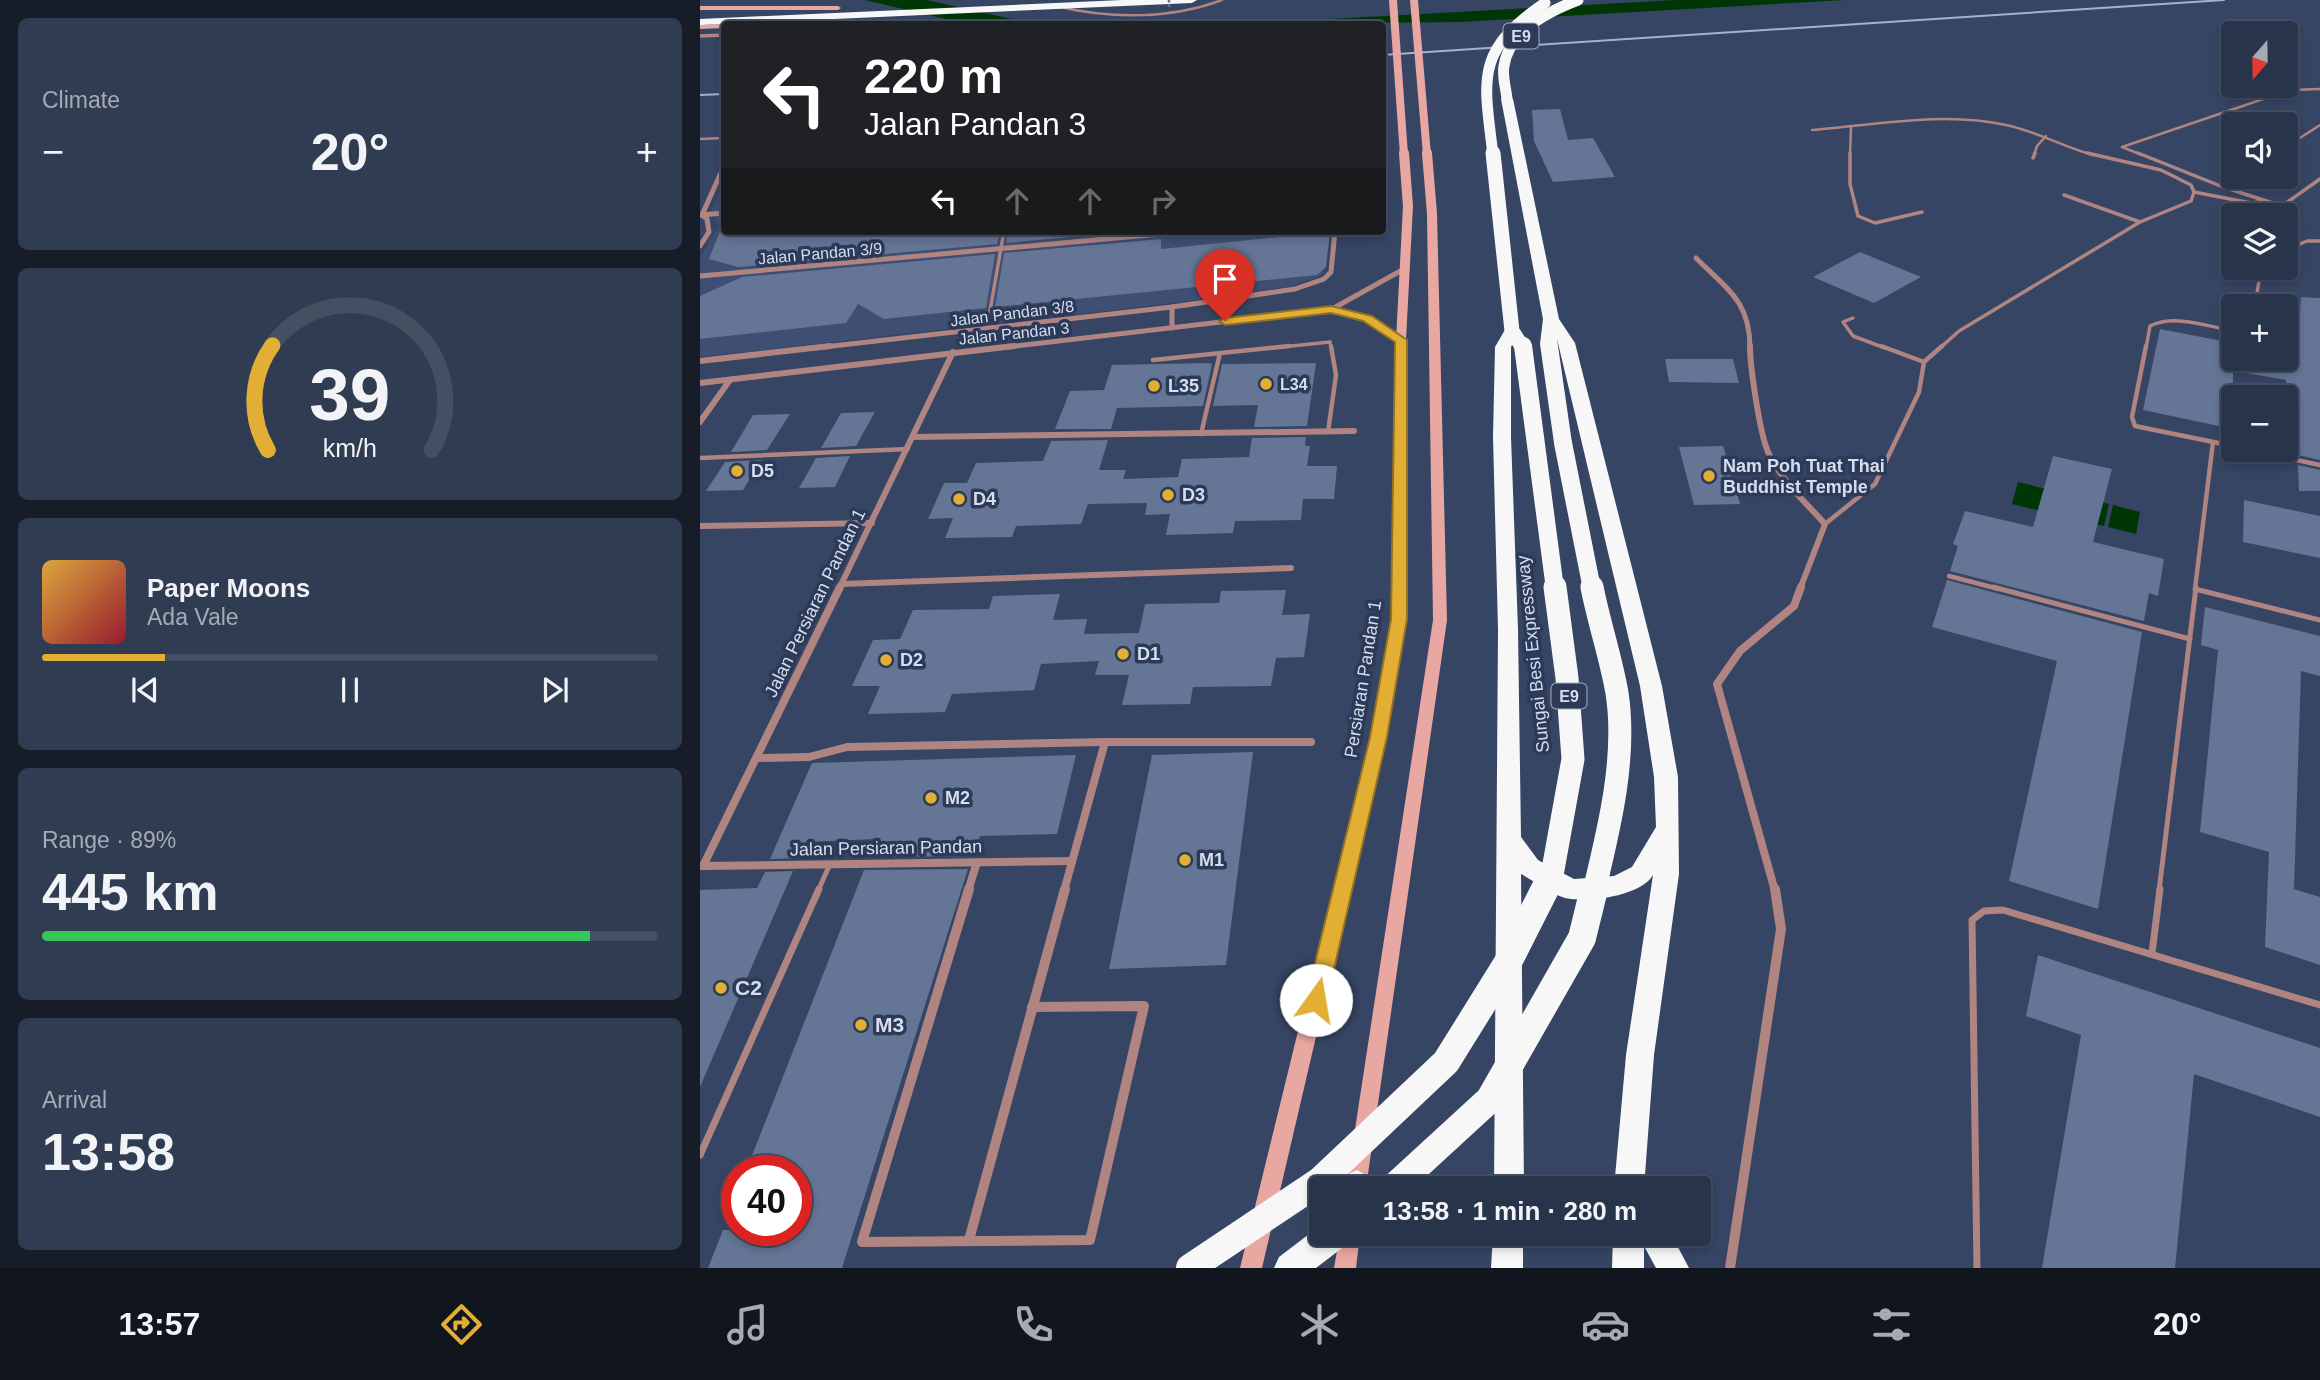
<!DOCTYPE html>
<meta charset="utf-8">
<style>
body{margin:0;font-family:Arial,sans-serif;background:#303c51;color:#f1f3f6;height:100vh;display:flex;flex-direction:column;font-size:26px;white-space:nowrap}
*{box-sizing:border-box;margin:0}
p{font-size:23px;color:#a5aab5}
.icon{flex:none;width:38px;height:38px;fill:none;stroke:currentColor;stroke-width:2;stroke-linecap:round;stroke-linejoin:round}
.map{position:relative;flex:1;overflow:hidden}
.panel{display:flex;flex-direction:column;gap:18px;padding:18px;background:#161d29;width:700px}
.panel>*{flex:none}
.hud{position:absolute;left:21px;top:21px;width:665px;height:214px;border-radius:7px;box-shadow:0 4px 10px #0003,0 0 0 2px #444f62;background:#202124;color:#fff;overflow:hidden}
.needle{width:46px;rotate:200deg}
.controls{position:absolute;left:1521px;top:21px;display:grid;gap:14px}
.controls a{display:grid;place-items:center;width:77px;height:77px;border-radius:7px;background:#28344a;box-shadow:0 4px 10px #0003,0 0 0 2px #444f62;font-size:35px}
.speed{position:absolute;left:21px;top:1155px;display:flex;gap:14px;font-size:35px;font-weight:700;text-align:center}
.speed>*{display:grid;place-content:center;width:91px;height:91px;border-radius:50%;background:#28344a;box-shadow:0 4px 10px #0003,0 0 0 2px #444f62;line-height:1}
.speed .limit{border:10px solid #d22;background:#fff;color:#111}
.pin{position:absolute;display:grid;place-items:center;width:60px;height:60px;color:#fff;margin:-72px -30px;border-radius:50% 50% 50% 0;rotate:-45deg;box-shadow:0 0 7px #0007}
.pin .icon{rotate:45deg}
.me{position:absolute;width:77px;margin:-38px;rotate:13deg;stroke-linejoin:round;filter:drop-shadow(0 0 5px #0008)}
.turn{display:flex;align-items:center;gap:24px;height:147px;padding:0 28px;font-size:32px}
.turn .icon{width:91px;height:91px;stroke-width:2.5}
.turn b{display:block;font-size:49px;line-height:60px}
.lanes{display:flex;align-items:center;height:66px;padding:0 28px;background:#0003;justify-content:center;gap:35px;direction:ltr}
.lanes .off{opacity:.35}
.big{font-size:52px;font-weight:800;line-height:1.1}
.panel .widget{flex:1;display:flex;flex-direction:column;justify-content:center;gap:10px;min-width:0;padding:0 24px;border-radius:10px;background:#303c51}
.panel .dial{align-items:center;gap:0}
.dial svg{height:182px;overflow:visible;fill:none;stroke:#444f62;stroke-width:7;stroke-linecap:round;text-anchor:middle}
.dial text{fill:#f1f3f6;stroke:none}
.song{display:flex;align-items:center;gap:21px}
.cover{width:84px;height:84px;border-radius:10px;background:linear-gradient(135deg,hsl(40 70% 55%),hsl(350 70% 35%))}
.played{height:7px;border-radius:4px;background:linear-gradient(90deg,#e2af34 20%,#444f62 20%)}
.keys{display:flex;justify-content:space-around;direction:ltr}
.heat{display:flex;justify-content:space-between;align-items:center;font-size:38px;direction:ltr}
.charge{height:10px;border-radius:5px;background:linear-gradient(90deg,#34c759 89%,#444f62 0)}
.trip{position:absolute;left:609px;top:1176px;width:402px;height:70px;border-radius:7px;background:#28344a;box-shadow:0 4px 10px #0003,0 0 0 2px #444f62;font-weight:800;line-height:70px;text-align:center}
.menu{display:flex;height:112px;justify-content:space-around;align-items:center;background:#10151e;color:#a5aab5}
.menu .icon{width:49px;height:49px}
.menu .current{color:#e2af34}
.menu b{font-size:32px;color:#f1f3f6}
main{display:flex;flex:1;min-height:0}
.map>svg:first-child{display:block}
.built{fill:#3e4f73}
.water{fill:#003505}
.building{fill:#657596}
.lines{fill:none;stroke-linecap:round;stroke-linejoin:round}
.lane-far4{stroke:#af8481;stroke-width:2.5}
.lane-far3{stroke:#af8481;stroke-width:3.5}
.lane-far2{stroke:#af8481;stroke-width:4.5}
.lane-far1{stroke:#af8481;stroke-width:5}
.lane{stroke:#af8481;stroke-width:7}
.street-far4{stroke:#af8481;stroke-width:3.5}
.street-far3{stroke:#af8481;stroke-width:5}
.street-far2{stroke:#af8481;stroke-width:6}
.street-far1{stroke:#af8481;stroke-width:8}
.street{stroke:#af8481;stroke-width:10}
.secondary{fill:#e9a7a1;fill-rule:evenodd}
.highway{fill:#f7f7f7;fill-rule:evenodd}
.tram{stroke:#a7b2c8;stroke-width:2}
.path-bridge{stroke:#687590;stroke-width:2.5;stroke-dasharray:2.5 2;stroke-linecap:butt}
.secondary-bridge-far1{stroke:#e9a7a1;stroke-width:8}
.secondary-bridge{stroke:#e9a7a1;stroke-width:10}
.highway-bridge-far4{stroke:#f7f7f7;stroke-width:11}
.highway-bridge-far3{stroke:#f7f7f7;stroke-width:15}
.highway-bridge-far2{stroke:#f7f7f7;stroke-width:18}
.highway-bridge-far1{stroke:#f7f7f7;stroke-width:23}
.highway-bridge{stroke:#f7f7f7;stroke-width:28}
.route{fill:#e2af34;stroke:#937222;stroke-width:2}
.poi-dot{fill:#e2af34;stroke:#2c3a57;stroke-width:2.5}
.labels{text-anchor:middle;stroke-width:7;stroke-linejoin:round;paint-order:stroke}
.shield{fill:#2c3a57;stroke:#a2adc3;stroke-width:2}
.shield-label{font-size:16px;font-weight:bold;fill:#d5def1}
.far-street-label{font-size:16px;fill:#d5def1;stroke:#2c3a57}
.far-poi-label{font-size:16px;font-weight:bold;fill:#d5def1;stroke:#2c3a57;text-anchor:start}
.poi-label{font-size:18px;font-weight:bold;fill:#d5def1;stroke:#2c3a57;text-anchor:start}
.street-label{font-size:18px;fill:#d5def1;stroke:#2c3a57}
.near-poi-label{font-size:21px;font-weight:bold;fill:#d5def1;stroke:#2c3a57;text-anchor:start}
</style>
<main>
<section class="panel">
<div class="widget"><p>Climate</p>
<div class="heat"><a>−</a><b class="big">20°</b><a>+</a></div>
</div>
<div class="widget dial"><svg viewBox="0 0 100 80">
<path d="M14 69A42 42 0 1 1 86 69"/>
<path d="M14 69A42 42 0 0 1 16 23" stroke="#e2af34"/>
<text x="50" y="56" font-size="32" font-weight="700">39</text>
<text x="50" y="72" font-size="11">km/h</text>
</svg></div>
<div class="widget">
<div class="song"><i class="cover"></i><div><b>Paper Moons</b><p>Ada Vale</p></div></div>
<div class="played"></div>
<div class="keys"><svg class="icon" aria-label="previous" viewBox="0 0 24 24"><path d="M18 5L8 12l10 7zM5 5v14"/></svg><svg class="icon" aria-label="pause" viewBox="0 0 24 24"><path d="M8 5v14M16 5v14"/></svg><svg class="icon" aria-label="next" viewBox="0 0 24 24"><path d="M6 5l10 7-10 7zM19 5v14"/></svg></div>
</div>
<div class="widget"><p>Range · 89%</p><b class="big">445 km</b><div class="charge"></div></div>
<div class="widget"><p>Arrival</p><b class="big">13:58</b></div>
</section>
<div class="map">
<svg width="1620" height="1268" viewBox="0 0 1620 1268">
<rect width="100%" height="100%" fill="#364563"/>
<polygon class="built" points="24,181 24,231 628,231 623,273 618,277 591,286 466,304 0,357 0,258 18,227 12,210"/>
<g class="water">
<polygon points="165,0 227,0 334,24 267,24"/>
<polygon points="976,0 1145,0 760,22 580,24 630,19"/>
<polygon points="1318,482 1409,504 1404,526 1312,504"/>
<polygon points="1413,505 1440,512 1436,534 1408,527"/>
</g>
<g class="building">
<polygon points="860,109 868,140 893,138 915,177 853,182 834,141 832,110"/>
<polygon points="20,231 300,231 297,244 38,267 9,259"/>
<polygon points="308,231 435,231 306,243"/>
<polygon points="630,232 626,267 617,275 295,307 304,253 461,239 461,249"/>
<polygon points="1160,252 1221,277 1174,303 1113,277"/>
<polygon points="295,254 286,308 184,319 158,304 146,323 0,339 0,296 42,277"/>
<polygon points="1601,297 1620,298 1620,460 1598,455 1598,442 1586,440 1586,380 1535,371 1537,359 1586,359 1586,353 1597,355"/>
<polygon points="1460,329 1533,343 1533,429 1443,410"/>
<polygon points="965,359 1033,359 1039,383 969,382"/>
<polygon points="508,363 512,364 503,406 417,408 411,429 355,429 370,391 404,390 412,365"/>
<polygon points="616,363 607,426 554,427 558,405 513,406 522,364"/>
<polygon points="175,412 156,446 121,448 141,413"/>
<polygon points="90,414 67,450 31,452 53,415"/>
<polygon points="606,437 605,446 610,446 607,466 637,466 634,499 603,499 601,520 535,521 533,533 466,535 470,514 445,515 447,503 388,504 381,524 316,526 312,537 245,538 253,518 228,519 244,483 267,483 276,463 343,461 351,441 408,440 399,470 426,470 423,479 478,477 482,459 549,457 552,438"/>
<polygon points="1023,446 1040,504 994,505 979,447"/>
<polygon points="150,456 135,487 99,488 116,458"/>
<polygon points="1353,456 1412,469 1393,542 1464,559 1458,596 1449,593 1444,621 1250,571 1258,546 1253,544 1265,511 1333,527"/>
<polygon points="61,460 43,490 6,491 25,462"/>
<polygon points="1598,465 1620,470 1620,491 1599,491"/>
<polygon points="1544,500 1620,516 1620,558 1543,542"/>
<polygon points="1247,580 1442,632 1398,909 1309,881 1357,661 1232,627"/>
<polygon points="586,590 582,615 610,614 604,657 576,658 571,686 493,687 490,704 422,705 429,675 395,675 399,661 341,664 334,690 252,694 245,712 168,714 180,686 152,686 173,640 200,639 213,610 289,609 293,596 360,594 353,620 387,619 384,634 439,633 445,604 519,603 521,591"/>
<polygon points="1505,607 1620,636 1620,676 1601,671 1594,889 1620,897 1620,965 1565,947 1569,852 1500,832 1518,650 1501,645"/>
<polygon points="553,752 526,965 409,969 452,755"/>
<polygon points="376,755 357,834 280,836 274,856 169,857 176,839 106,842 99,858 70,859 112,763"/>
<polygon points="268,869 142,1268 8,1268 23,1230 96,1230 96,1171 46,1171 164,870"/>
<polygon points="93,871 0,1087 0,890 57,888 65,872"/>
<polygon points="1338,955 1620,1048 1620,1117 1494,1074 1475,1268 1342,1268 1381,1035 1326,1016"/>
</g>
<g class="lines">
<g class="lane-far4">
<path d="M360,7C412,19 471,19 522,0"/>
<path d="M1112,130C1175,125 1244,111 1306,125C1336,131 1363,147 1393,155"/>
<polyline points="0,139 24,138"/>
<polyline points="1586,147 1620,125"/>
<polyline points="1150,155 1151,127"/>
<polyline points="1334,155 1337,146 1346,136"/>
<polyline points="1442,155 1422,147 1590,90 1620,89"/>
</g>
<g class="lane-far3">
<polyline points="1150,153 1150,184 1158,216 1175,223 1222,212"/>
<polyline points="1387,153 1461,170 1491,185 1494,192 1491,201 1440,222"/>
<polyline points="1438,153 1523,187 1582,206 1620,179"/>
<polyline points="1333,158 1335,153"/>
<polyline points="1523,187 1538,177"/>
<polyline points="1494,192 1551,203 1566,201"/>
<polyline points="1586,250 1607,241 1620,241"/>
<polyline points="1555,306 1561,268"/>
<polyline points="1153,318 1143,322 1153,336 1185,348"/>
<polyline points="287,328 304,231"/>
<polyline points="572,348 630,342 631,348"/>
<polyline points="1240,348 1259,331 1440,222 1364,195"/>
<path d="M1446,348L1450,326C1475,314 1507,326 1533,331"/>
</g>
<g class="lane-far2">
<polyline points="1181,346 1224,362"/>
<polyline points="1446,346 1432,417 1435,426 1533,446"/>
<polyline points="453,360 589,346"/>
<polyline points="628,432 636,375 631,346"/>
<polyline points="501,434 520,353"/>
<polyline points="1549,450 1620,465"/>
<polyline points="0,458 208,449"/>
<polyline points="1125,524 1175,484 1219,392 1224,362 1242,346"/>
<polyline points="1249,576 1299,589"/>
<polyline points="1495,589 1513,442"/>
</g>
<g class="lane-far1">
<polyline points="1293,587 1490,639"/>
<polyline points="1495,589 1620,620"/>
<polyline points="118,891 130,864"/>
<polyline points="1459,891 1496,587"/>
</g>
<g class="lane">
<polyline points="1452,953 1460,889"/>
<polyline points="0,1155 119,889"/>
<polyline points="1277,1268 1272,920 1284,911 1303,910 1620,1005"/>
</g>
<polyline class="street-far4" points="0,36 24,35"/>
<g class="street-far3">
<polyline points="1,215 24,213"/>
<polyline points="2,215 24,166"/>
<polyline points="0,246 9,232 7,219 2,215"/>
<path d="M996,258C1027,289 1050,301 1050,348"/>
<polyline points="0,276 493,231"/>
<polyline points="472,307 472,328"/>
<polyline points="632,309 704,269"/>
<polyline points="115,348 472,307 595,289 624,279 631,272 635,231"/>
<polyline points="299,348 631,309 667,318 701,340"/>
</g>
<g class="street-far2">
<path d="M1050,346C1050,367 1060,434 1068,452C1081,480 1105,502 1125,524L1100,589"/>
<polyline points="0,361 130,346"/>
<polyline points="0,383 314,346"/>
<polyline points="0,422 30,380"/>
<polyline points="214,437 654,431"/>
<polyline points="0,526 172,523"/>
<polyline points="142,584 591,568"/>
<polyline points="139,589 253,352"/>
</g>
<g class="street-far1">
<polyline points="57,758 109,757 147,747 405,742 611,742"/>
<polyline points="2,866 372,861"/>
<polyline points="3,866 140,587"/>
<polyline points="268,891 277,862"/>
<polyline points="364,891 405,742"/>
<polyline points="1075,891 1017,684 1040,651 1094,606 1101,587"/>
</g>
<g class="street">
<polyline points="269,889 162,1242 390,1240 444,1006 332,1007"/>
<polyline points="269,1240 365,889"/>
<polyline points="1030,1268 1081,929 1075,889"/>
</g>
<g class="secondary">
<polygon points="0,6 138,6 141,8 138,10 0,10"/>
<polygon points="128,17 131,21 56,24 60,22"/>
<polygon points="24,24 27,24 24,28 0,29 0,25"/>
<polygon points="708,203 713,206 706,340 706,619 686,737 562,1268 540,1268 670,737 692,619 696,340 703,206"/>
<polygon points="732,211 737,214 747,620 666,1188 646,1188 733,620 727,214"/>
<polygon points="640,1234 660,1234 656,1268 634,1268"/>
</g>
<g class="highway">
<polygon points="422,0 497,0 492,3 0,25 0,19"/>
<path d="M807,95L813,99L859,319L875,343L962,686L978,777L979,874L954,1055L944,1188H914L926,1055L953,875C942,895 893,902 871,899C854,897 836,882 821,874L824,1188H794L798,629L793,437L795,347L806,328H818L820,331L811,347V437L818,629L821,837L838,860L874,879L914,876L932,867L956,827L954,777L940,686L857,339L872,443L863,448L854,443L840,344L843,319L801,99Z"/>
<polygon points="657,1170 671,1178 675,1188 643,1188 646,1175"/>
<polygon points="621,1225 621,1234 650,1234 646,1245 616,1268 574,1268 579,1257"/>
<polygon points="793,1234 823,1234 823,1268 791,1268"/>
<polygon points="913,1234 971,1234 989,1268 956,1268 944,1246 944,1268 912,1268"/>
</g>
<g class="tram">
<polyline points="682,55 1524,0"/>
<polyline points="0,95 24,94"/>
</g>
<polyline class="path-bridge" points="469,0 469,8"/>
<g class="secondary-bridge-far1">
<polyline points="693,0 704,155"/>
<polyline points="714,0 727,155"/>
</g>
<g class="secondary-bridge">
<polyline points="704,153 708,206"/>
<polyline points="727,153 732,214"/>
</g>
<g class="highway-bridge-far4">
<path d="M807,99C806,88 802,77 804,66C809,31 849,11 878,0"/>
<path d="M793,155C784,79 774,51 845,3"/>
</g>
<polyline class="highway-bridge-far3" points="793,153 812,331 823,348"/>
<g class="highway-bridge-far2">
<polyline points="823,346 855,589"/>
<polyline points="863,443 892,589"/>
</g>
<g class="highway-bridge-far1">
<path d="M892,587C899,623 911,658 917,693C927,757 909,829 894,891"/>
<polyline points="844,891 852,875 873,759 867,678 855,587"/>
</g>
<g class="highway-bridge">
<polyline points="693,1188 790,1099 882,938 894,889"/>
<polyline points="490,1268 620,1181 746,1062 807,964 845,889"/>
</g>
</g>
<polygon class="route" points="631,306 672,316 707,340 707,619 687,737 627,1000 624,1006 616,1009 609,1006 606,1000 670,737 691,619 695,342 663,321 631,313 525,325 519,321 525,318"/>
<g class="poi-dot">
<circle cx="566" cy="384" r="7"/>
<circle cx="454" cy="386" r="7"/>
<circle cx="37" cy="471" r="7"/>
<circle cx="1009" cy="476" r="7"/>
<circle cx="468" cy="495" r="7"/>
<circle cx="259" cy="499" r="7"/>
<circle cx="423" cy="654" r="7"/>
<circle cx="186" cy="660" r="7"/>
<circle cx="231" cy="798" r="7"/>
<circle cx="485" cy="860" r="7"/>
<circle cx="21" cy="988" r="7"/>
<circle cx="161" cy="1025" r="7"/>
</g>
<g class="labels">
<g class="shield">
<rect x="803.5" y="23.5" width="35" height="25" rx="5"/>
<rect x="851.5" y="683.5" width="35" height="25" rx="5"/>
</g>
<g class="shield-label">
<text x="821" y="42">E9</text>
<text x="869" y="702">E9</text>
</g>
<g class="far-street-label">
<text transform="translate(120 253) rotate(-5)" y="6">Jalan Pandan 3/9</text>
<text transform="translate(312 313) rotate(-7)" y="6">Jalan Pandan 3/8</text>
<text transform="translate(314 333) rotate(-6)" y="6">Jalan Pandan 3</text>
</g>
<g class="far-poi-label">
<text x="580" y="390">L34</text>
</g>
<g class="poi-label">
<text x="468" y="392">L35</text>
<text x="1023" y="472">Nam Poh Tuat Thai<tspan x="1023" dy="21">Buddhist Temple</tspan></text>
<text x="51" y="477">D5</text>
<text x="482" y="501">D3</text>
<text x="273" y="505">D4</text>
<text x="437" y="660">D1</text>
<text x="200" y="666">D2</text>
<text x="245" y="804">M2</text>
<text x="499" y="866">M1</text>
</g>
<g class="street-label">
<text transform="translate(115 603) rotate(-64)" y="6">Jalan Persiaran Pandan 1</text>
<text transform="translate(833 654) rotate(-96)" y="6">Sungai Besi Expressway</text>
<text transform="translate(663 679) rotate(-81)" y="6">Persiaran Pandan 1</text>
<text transform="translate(186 848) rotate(-1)" y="6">Jalan Persiaran Pandan</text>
</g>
<g class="near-poi-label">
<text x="35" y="995">C2</text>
<text x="175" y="1032">M3</text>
</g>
</g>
</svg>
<div class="controls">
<a><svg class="needle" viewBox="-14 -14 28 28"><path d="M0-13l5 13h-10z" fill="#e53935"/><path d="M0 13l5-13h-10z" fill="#a5aab5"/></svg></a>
<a><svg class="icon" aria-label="sound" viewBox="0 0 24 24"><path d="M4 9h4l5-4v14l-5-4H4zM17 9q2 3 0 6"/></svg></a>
<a><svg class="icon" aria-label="layers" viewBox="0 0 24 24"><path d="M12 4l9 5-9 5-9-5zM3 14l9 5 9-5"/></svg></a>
<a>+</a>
<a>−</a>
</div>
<div class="speed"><div class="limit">40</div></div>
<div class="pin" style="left:525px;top:321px;background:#d93025"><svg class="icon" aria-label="arrive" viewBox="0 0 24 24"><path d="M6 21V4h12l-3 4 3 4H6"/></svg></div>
<svg class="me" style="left:616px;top:1000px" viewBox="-20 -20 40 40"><circle r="19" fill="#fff"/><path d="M0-13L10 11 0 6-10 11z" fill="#e2af34"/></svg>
<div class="trip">13:58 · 1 min · 280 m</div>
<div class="hud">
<div class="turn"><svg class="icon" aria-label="left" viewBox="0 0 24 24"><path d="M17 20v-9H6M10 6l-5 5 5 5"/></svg><div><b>220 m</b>Jalan Pandan 3</div></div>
<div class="lanes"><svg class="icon" aria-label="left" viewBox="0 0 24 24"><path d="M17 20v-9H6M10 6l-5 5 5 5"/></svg><svg class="icon off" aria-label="ahead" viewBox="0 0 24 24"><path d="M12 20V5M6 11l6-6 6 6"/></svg><svg class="icon off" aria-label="ahead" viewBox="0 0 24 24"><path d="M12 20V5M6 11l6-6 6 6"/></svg><svg class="icon off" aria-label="right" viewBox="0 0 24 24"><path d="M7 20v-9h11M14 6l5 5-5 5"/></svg></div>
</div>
</div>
</main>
<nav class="menu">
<b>13:57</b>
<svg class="icon current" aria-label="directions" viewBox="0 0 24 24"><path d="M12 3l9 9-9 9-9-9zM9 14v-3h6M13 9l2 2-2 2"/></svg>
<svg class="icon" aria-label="music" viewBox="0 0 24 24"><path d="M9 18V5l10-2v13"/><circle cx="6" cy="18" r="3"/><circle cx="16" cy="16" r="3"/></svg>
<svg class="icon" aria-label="phone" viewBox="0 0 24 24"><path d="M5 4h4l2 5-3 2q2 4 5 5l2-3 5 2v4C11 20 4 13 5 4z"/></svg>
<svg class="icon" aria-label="climate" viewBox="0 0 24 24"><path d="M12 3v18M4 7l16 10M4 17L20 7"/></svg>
<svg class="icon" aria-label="car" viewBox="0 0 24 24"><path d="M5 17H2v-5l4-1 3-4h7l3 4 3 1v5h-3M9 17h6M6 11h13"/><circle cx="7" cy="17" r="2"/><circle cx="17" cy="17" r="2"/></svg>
<svg class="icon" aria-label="filters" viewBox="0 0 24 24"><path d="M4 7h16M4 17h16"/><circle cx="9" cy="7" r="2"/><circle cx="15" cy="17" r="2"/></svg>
<b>20°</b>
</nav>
